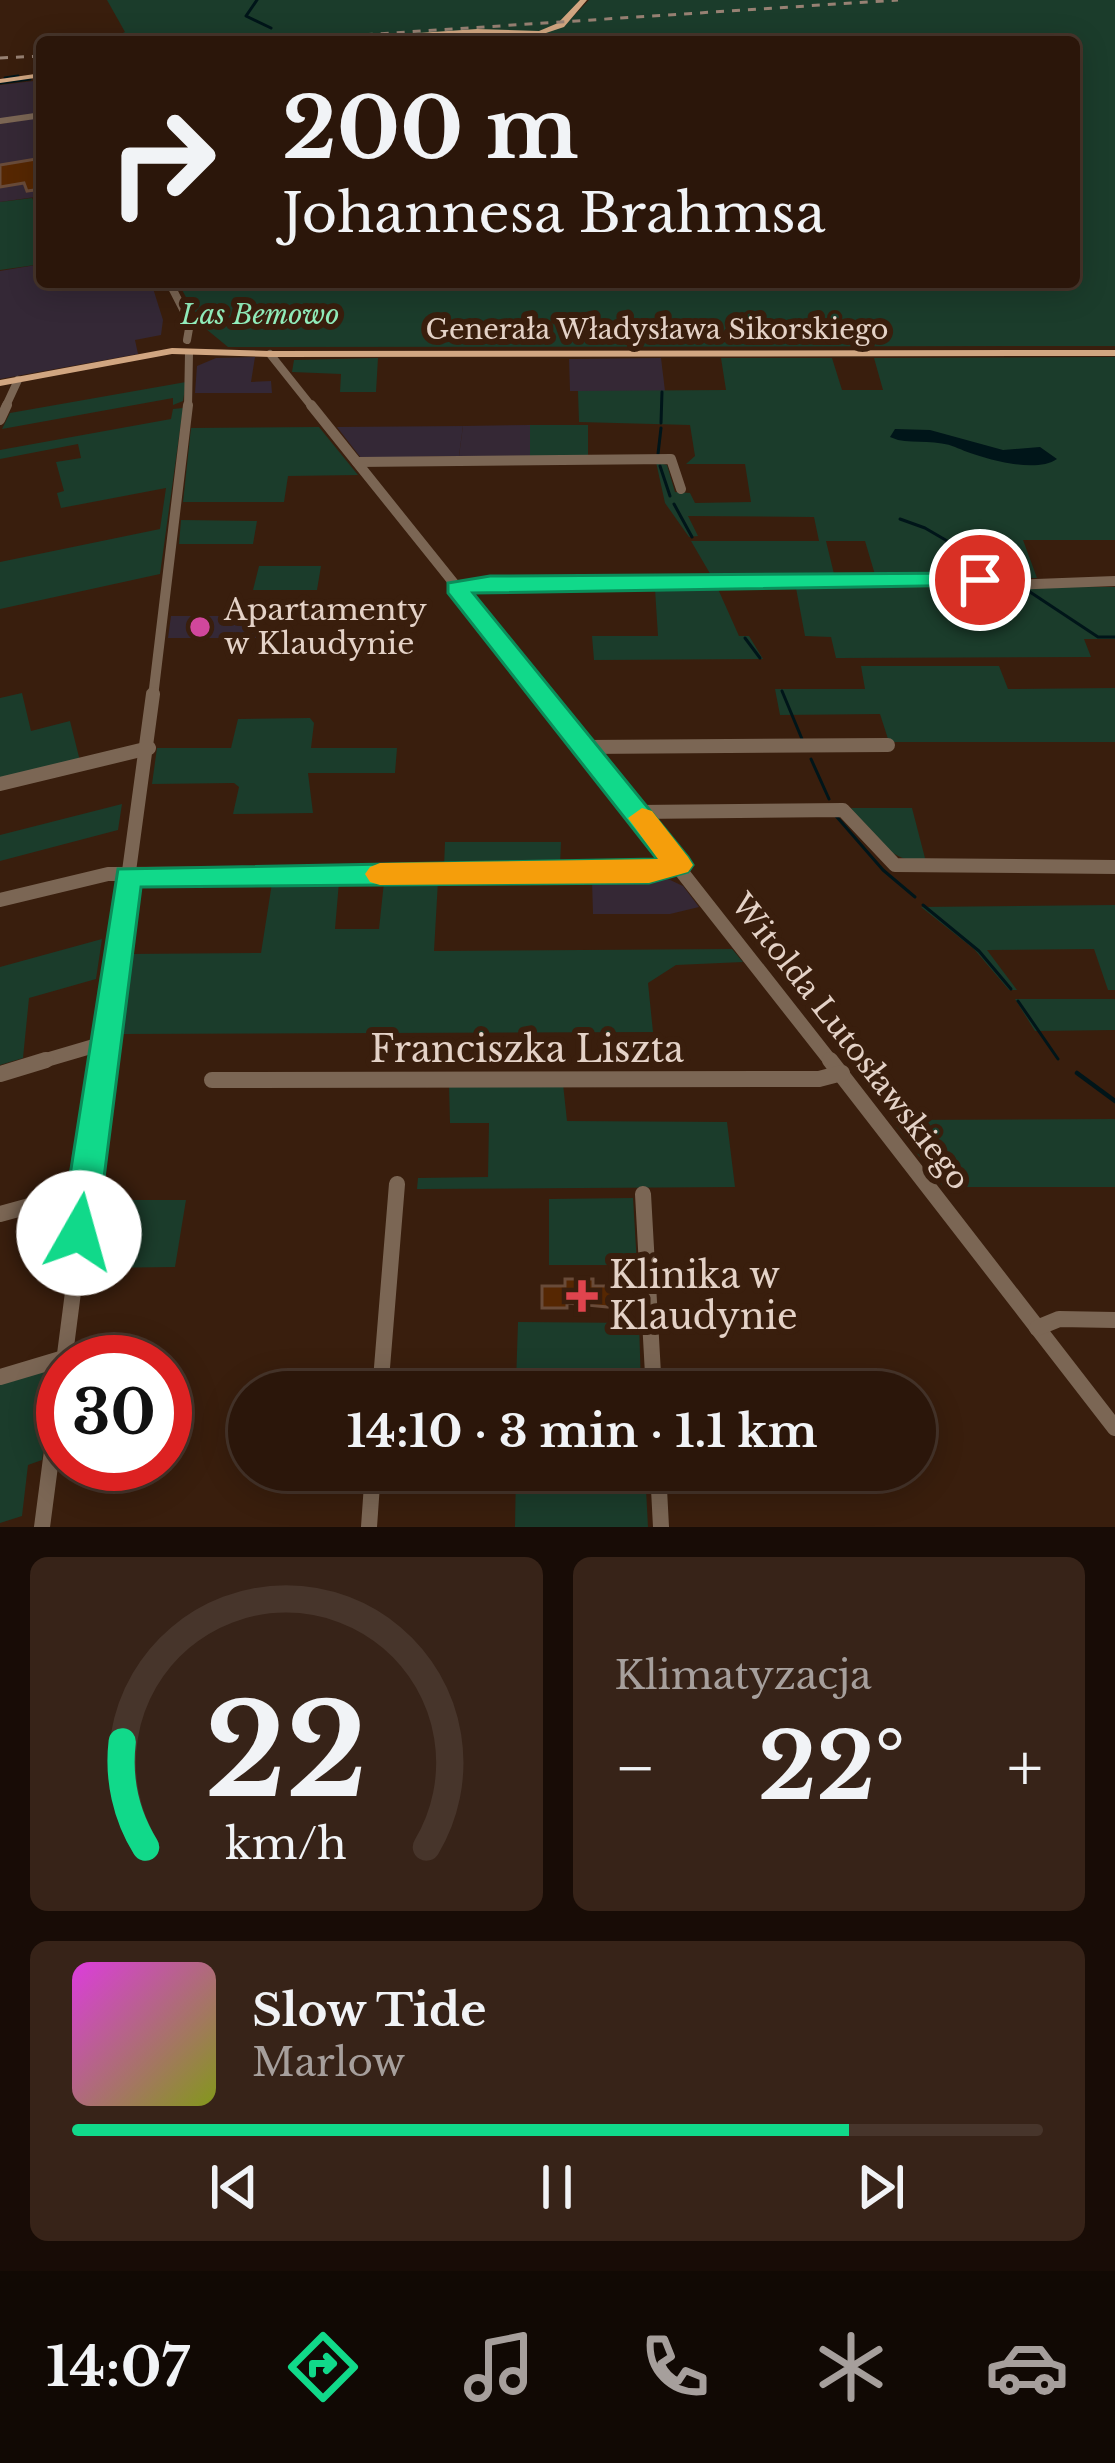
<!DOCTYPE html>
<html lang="pl">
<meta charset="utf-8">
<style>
body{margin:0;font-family:"Libre Baskerville",serif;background:#372318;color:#f1f3f6;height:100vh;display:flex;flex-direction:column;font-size:45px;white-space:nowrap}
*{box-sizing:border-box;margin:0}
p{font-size:39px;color:#a69f9c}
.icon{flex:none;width:66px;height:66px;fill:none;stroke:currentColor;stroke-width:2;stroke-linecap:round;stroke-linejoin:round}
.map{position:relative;height:1527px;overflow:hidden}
.side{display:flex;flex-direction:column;gap:30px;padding:30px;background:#180c06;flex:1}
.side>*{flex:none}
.guide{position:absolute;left:36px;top:36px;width:1044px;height:252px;border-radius:12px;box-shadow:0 6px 30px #0003,0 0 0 3px #47352b;background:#2b160a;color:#f1f3f6;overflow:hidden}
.speed{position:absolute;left:36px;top:1335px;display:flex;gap:24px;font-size:60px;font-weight:700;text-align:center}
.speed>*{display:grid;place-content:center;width:156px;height:156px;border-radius:50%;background:#2b160a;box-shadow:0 6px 30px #0003,0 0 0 3px #47352b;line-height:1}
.speed .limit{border:18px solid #d22;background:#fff;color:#111}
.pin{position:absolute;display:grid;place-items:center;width:102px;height:102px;color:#fff;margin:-51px;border:6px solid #fff;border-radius:50%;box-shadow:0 3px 12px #0007}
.me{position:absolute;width:132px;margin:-66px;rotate:7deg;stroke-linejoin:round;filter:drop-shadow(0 0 9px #0008)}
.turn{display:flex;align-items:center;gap:42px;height:252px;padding:0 48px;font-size:54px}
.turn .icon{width:156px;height:156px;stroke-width:2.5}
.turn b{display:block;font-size:84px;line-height:102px}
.big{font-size:90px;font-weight:800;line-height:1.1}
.side .widget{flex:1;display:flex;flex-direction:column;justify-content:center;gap:18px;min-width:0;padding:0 42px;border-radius:18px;background:#372318}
.side .dial{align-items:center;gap:0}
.dial svg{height:312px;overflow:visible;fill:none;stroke:#47352b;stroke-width:7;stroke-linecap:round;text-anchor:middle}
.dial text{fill:#f1f3f6;stroke:none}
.song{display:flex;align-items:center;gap:36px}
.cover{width:144px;height:144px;border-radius:18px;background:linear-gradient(135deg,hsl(300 70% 55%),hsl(70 70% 35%))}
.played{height:12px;border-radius:6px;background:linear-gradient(90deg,#11d98a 80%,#47352b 80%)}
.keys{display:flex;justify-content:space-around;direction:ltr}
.heat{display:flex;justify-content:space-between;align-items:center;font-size:66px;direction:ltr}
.side .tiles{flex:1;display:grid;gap:30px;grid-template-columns:1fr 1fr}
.widget:last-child{grid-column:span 2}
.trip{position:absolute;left:228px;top:1371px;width:708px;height:120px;border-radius:60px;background:#2b160a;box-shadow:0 6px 30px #0003,0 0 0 3px #47352b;font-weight:800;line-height:120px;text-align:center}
.menu{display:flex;height:192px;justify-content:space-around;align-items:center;background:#110904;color:#a69f9c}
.menu .icon{width:84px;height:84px}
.menu .on{color:#11d98a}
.menu b{font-size:54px;color:#f1f3f6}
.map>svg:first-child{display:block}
.commercial{fill:#342836}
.industrial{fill:#352835}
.green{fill:#1b3c2b}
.water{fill:#001519}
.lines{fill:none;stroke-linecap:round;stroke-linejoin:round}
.stream-far1{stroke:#001519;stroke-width:3}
.stream{stroke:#001519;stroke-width:4.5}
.building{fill:#562702;stroke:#694b39;stroke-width:3}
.minor-far4{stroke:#7b6654;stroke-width:6}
.minor-far3{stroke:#7b6654;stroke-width:8}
.minor-far2{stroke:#7b6654;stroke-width:10}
.minor-far1{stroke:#7b6654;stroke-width:14}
.minor{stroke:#7b6654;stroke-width:16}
.major{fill:#d1a681;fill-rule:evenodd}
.rail{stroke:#978173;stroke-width:3;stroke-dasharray:8 8;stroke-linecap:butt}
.route{fill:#11d98a;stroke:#0b8d5a;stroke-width:3}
.slow{fill:#f59e0b}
.hotel-dot{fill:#d1479c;stroke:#391e0d;stroke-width:4.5}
.health-dot{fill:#e0444e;stroke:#391e0d;stroke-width:4.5}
.labels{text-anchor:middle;stroke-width:12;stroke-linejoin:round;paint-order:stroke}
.far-park-label{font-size:27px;font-style:italic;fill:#92eebc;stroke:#391e0d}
.far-street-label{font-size:27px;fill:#e4d2c7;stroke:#391e0d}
.poi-label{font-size:30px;fill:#e4d2c7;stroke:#391e0d;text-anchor:start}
.street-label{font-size:30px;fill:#e4d2c7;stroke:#391e0d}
.near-street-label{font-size:36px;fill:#e4d2c7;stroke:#391e0d}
.near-poi-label{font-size:36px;fill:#e4d2c7;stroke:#391e0d;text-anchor:start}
</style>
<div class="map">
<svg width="1115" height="1527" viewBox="0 0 1115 1527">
<rect width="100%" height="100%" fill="#391e0d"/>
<g class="commercial">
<polygon points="42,264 42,282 151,282 163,320 161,335 135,340 138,354 0,379 0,271"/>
<polygon points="255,357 251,382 271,381 272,393 195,393 197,366 216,358"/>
<polygon points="463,426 459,456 361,458 337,427"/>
<polygon points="171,616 259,616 258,623 269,638 168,638"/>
</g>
<g class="industrial">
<polygon points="42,80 42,114 0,120 0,85"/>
<polygon points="42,117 42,196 0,202 0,124"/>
<polygon points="661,358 665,391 570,391 569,359"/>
<polygon points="530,425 530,456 459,456 463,426"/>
<polygon points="668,879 683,886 699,907 670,914 593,914 592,880"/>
</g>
<g class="green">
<polygon points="107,0 580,0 559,23 541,31 469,31 299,42 103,42 125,32"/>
<polygon points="589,0 1115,0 1115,346 228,347 200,324 178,282 1074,282 1074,42 332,42 478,33 536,35 565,25"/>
<polygon points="32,198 42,219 42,264 0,270 0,202"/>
<polygon points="1115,357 1115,540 1023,540 1037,578 876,578 865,541 826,541 835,578 712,577 691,541 819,541 814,517 688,516 698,536 689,537 665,503 656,462 667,465 675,492 690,493 695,503 751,502 745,464 686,464 695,456 690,425 579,422 578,391 726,390 721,358 832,358 842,390 883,390 874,358"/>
<polygon points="378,358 376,392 340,392 341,374 292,372 294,360"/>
<polygon points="186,382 183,401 173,405 173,398 2,429 10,413"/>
<polygon points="183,408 160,574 0,609 0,562 160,529 166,488 61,508 57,493 64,491 56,462 81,458 78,444 0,459 0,450 171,419 173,409"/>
<rect x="530" y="425" width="58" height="31"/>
<polygon points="319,427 358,475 288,476 284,502 183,502 191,428"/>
<polygon points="181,520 257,521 253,544 179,544"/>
<polygon points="259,566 321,566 317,590 253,590"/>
<polygon points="1115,587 1115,639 1084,639 1091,657 836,658 831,637 805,636 796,588"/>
<polygon points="655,589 718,589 739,636 749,636 763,659 594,660 592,636 658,636"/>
<polygon points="861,666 999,666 1008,689 1115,688 1115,742 889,742 880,714 780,715 775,689 865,689"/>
<polygon points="22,693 31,731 70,721 80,761 0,780 0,698"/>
<polygon points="310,718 314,723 311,748 397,748 395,773 308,773 313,813 233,814 239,787 234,783 152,784 157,748 231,748 238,719"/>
<polygon points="122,804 118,830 0,861 0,835"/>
<path d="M851,808H912L926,862C890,862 871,837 851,808Z"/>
<polygon points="445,842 561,842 560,866 444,867"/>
<polygon points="438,881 434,951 732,949 743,962 676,965 648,983 653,1032 120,1034 126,954 261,953 272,883 339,882 335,929 379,929 384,882"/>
<polygon points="1115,905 1115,990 1108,990 1094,949 987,950 1017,990 1009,990 974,949 921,907"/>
<polygon points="102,939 96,979 29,998 23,1058 0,1065 0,967"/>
<polygon points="1015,999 1115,999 1115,1030 1035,1031"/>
<polygon points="563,1084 567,1121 727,1122 735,1187 417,1189 418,1178 488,1177 489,1123 450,1123 449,1085"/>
<polygon points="1115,1119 1115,1187 943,1187 891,1120"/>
<polygon points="633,1198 637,1265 549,1265 549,1199"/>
<polygon points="103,1200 186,1200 175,1267 95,1268"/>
<polygon points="518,1322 639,1323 641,1385 517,1383 516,1392 394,1392 395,1382 516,1383"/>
<polygon points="42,1371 50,1371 53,1378 42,1460 28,1465 22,1516 0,1523 0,1383"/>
<polygon points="516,1470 645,1470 648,1527 515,1527"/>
</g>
<path class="water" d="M895,429L930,430L1003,450L1040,447L1057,459C1034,475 978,457 955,447C939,440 915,443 898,440L890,437Z"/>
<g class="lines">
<g class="stream-far1">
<polyline points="257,0 246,16 271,28"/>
<polyline points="5,78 18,76"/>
<polyline points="0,83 30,79"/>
<polyline points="661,423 662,392"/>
<polyline points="658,454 661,428"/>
<polyline points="660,466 670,496"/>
<polyline points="674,504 692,537"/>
<polyline points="900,519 925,528 1014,580"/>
<polyline points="1027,590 1098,637 1115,637"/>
<polyline points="745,638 760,658"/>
<polyline points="782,691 802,739"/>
<polyline points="811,759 829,799"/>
<polyline points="836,816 883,870 915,897"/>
<polyline points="923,905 979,951 1011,989"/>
<polyline points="1018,1001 1058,1059"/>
</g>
<polyline class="stream" points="1077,1073 1115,1101"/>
</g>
<g class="building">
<polygon points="42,158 42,189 27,191 24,183 0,187 0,165"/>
<polygon points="565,1279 593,1279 593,1286 617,1286 622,1301 618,1301 618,1308 567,1303 567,1308 542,1308 542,1286 565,1286"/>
</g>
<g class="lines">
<polyline class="minor-far4" points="0,121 42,115"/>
<g class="minor-far3">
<polyline points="169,282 190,323 187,340"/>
<polyline points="270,354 313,408"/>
<polyline points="5,408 18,380"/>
<polyline points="188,408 189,353"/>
</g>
<g class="minor-far2">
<polyline points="311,405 545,697"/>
<polyline points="0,420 7,405"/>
<polyline points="357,462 671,459 681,489"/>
<polyline points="457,588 490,583 980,580 1009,585 1115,581"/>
<polyline points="153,697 188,405"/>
</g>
<g class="minor-far1">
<polyline points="542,694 832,1063"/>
<polyline points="585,747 888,745"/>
<polyline points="0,784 149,748"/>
<polyline points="637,812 843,810 895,865 1115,867"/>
<polyline points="0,900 108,874 649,872 678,865"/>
<polyline points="36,1063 104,1043"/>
<polyline points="103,1063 153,694"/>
</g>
<g class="minor">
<polyline points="830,1060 1115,1428"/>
<polyline points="0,1074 46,1060"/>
<polyline points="212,1080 819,1079 842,1073"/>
<polyline points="643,1194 654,1392"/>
<polyline points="0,1214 84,1191"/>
<polyline points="1037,1328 1059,1319 1115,1320"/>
<polyline points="64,1362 103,1060"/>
<polyline points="0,1377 64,1358"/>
<polyline points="380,1392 397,1184"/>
<polyline points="658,1470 661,1527"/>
<polyline points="42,1527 63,1367"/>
<polyline points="369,1527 373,1470"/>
</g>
<g class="major">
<polygon points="580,0 587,0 564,27 540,35 477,33 348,42 311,42 315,40 477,29 539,31 558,23"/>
<polygon points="42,73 42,77 0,83 0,79"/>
<polygon points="172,348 270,351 1115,350 1115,356 270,357 172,354 0,386 0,380"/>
</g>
<g class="rail">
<polyline points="253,42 898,0"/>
<polyline points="0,58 42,56"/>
</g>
</g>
<polygon class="route" points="980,573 992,580 988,585 473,593 688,857 693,865 688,872 649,883 141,887 97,1233 92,1244 79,1249 66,1244 61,1233 118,869 657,859 448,593 448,583 490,576"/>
<polygon class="slow" points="642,808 652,811 688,857 693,865 688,872 649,883 380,885 370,882 365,874 370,867 380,863 658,859 628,818"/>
<circle class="hotel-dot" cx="200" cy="627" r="12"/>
<path class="health-dot" d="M576 1278h12v12h12v12h-12v12h-12v-12h-12v-12h12z"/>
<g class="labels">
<g class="far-park-label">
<text x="260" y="324">Las Bemowo</text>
</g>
<g class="far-street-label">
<text x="657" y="339">Generała Władysława Sikorskiego</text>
</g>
<g class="poi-label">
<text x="224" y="620">Apartamenty<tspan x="224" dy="34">w Klaudynie</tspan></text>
</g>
<g class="street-label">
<text transform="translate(850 1042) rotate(52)" y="10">Witolda Lutosławskiego</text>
</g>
<g class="near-street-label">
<text x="527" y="1062">Franciszka Liszta</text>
</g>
<g class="near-poi-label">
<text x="609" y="1288">Klinika w<tspan x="609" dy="41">Klaudynie</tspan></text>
</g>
</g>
</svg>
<div class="speed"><div class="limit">30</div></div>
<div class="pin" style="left:980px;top:580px;background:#d93025"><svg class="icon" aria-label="arrive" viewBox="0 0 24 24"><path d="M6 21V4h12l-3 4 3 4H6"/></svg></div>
<svg class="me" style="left:79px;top:1233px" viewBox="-20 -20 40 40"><circle r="19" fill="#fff"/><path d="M0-13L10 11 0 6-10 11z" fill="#11d98a"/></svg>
<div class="trip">14:10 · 3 min · 1.1 km</div>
<div class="guide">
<div class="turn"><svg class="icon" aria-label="right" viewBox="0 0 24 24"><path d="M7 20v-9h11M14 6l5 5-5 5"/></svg><div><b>200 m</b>Johannesa Brahmsa</div></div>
</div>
</div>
<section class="side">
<div class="tiles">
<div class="widget dial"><svg viewBox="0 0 100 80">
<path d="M14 69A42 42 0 1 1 86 69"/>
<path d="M14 69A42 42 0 0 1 8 42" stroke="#11d98a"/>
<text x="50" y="56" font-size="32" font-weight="700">22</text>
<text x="50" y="72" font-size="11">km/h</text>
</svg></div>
<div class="widget"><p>Klimatyzacja</p>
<div class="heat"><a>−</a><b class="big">22°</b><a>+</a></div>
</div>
<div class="widget">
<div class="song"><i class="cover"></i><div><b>Slow Tide</b><p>Marlow</p></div></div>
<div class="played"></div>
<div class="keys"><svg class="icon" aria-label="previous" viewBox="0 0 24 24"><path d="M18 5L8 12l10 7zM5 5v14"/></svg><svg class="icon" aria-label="pause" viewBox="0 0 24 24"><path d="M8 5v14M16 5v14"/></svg><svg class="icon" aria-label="next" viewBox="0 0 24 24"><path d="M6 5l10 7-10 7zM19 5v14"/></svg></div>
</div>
</div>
</section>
<nav class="menu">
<b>14:07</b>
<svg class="icon on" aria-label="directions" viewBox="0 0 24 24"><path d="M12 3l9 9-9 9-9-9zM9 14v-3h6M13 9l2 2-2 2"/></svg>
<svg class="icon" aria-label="music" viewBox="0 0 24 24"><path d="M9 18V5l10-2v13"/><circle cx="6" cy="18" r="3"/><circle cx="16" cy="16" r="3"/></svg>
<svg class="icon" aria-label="phone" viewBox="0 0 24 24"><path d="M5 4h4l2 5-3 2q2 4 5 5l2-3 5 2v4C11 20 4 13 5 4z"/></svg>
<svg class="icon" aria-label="climate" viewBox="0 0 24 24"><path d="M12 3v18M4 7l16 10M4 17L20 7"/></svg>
<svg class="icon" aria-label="car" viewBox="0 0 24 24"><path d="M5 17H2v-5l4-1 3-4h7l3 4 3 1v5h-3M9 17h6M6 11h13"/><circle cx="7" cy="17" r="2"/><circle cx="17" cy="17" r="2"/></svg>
</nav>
